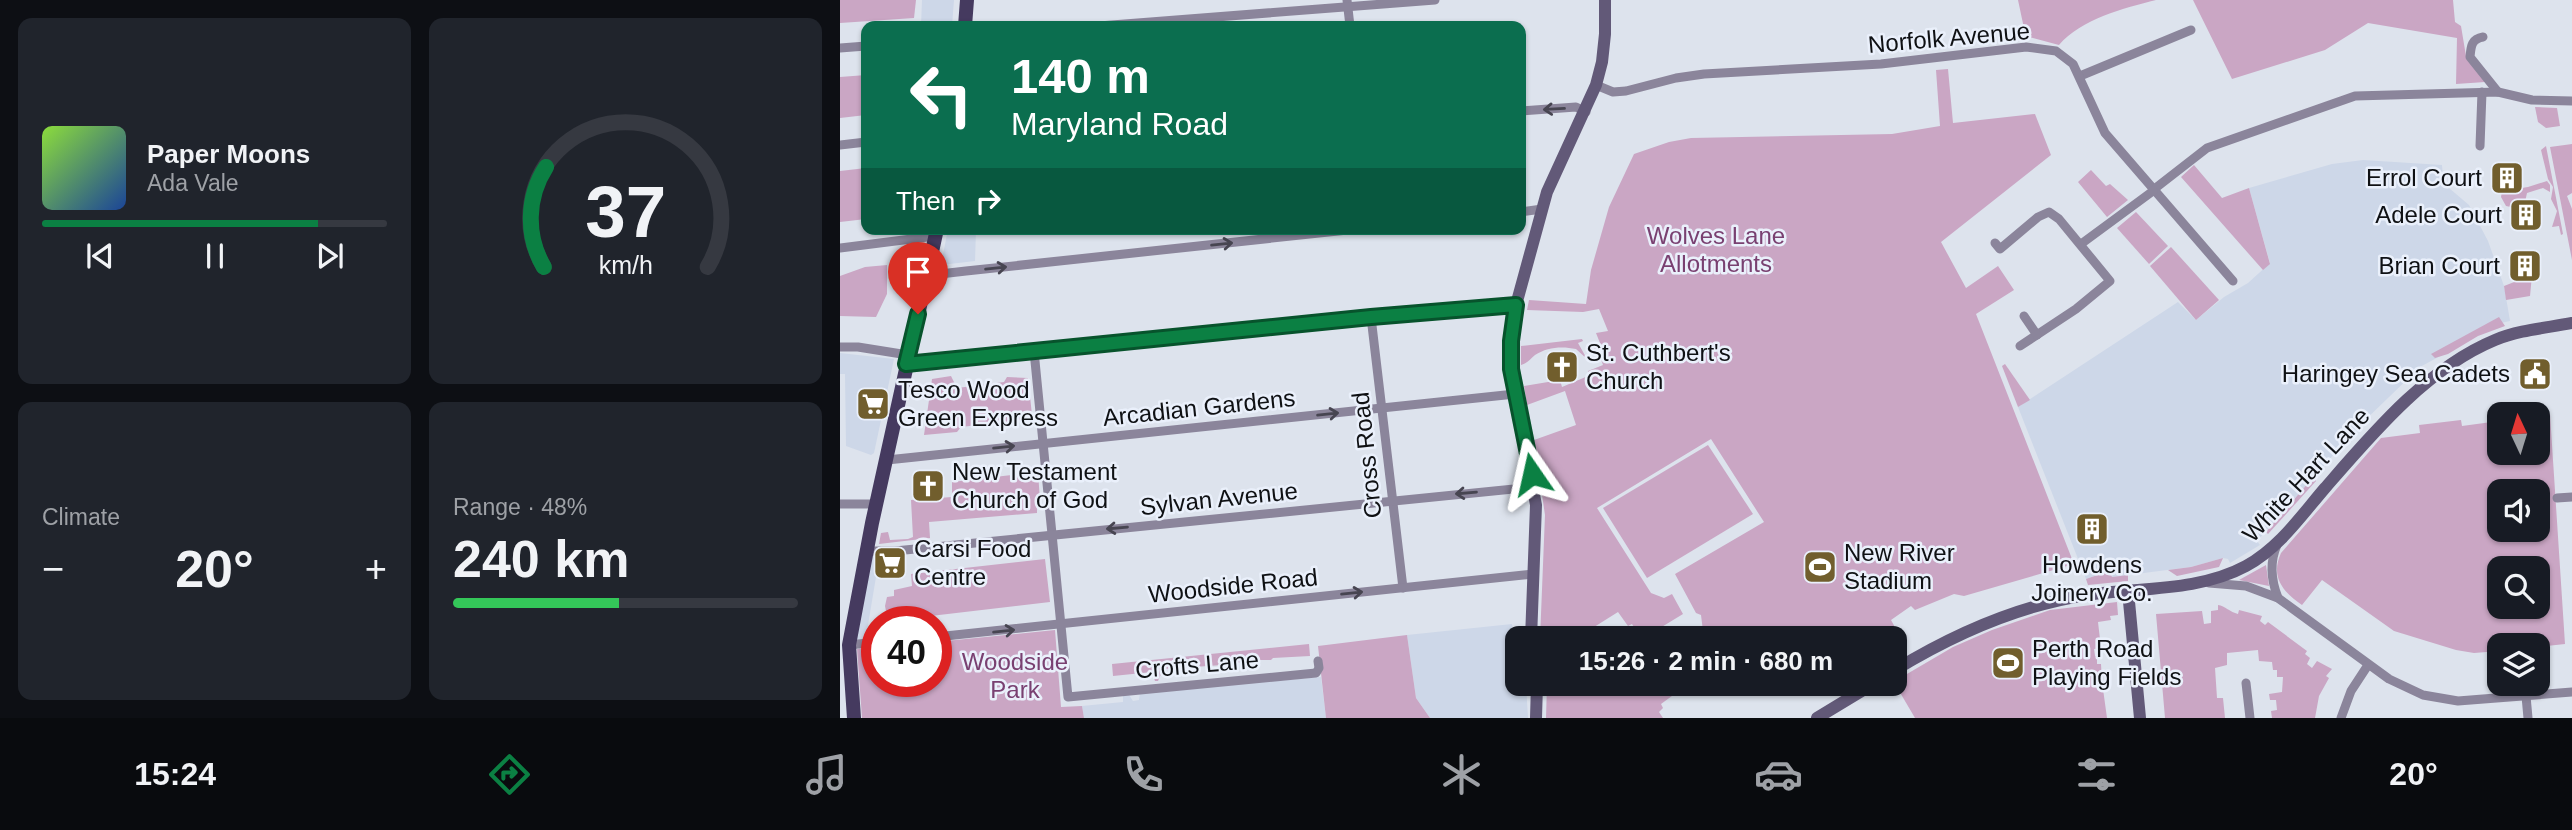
<!DOCTYPE html>
<meta charset="utf-8">
<style>
body{margin:0;font-family:Helvetica,sans-serif;background:#20242c;color:#f1f3f6;height:100vh;display:flex;flex-direction:column;font-size:26px;white-space:nowrap}
*{box-sizing:border-box;margin:0}
p{font-size:23px;color:#9ea1a6}
.icon{flex:none;width:38px;height:38px;fill:none;stroke:currentColor;stroke-width:2;stroke-linecap:round;stroke-linejoin:round}
.map{position:relative;flex:1;overflow:hidden}
.panel{display:flex;flex-direction:column;gap:18px;padding:18px;background:#0d0f14;width:840px}
.panel>*{flex:none}
.hud{position:absolute;left:21px;top:21px;width:665px;height:214px;border-radius:14px;box-shadow:0 2px 5px #0004;background:#0b6e4f;color:#fff;overflow:hidden}
.needle{width:46px;rotate:356deg}
.buttons{position:absolute;left:1647px;top:402px;display:grid;gap:14px}
.buttons a{display:grid;place-items:center;width:63px;height:63px;border-radius:14px;background:#171b24;box-shadow:0 2px 5px #0004;font-size:35px}
.speed{position:absolute;left:21px;top:606px;display:flex;gap:14px;font-size:35px;font-weight:700;text-align:center}
.speed>*{display:grid;place-content:center;width:91px;height:91px;border-radius:50%;background:#171b24;box-shadow:0 2px 5px #0004;line-height:1}
.speed .limit{border:10px solid #d22;background:#fff;color:#111}
.pin{position:absolute;display:grid;place-items:center;width:60px;height:60px;color:#fff;margin:-72px -30px;border-radius:50% 50% 50% 0;rotate:-45deg;box-shadow:0 0 7px #0007}
.pin .icon{rotate:45deg}
.me{position:absolute;width:77px;margin:-38px;rotate:349deg;stroke-linejoin:round;filter:drop-shadow(0 0 5px #0008)}
.turn{display:flex;align-items:center;gap:24px;height:147px;padding:0 35px;font-size:32px}
.turn .icon{width:91px;height:91px;stroke-width:2.5}
.turn b{display:block;font-size:49px;line-height:60px}
.then{display:flex;align-items:center;height:66px;padding:0 35px;background:#0003;gap:14px;font-size:26px}
.big{font-size:52px;font-weight:800;line-height:1.1}
.panel .widget{flex:1;display:flex;flex-direction:column;justify-content:center;gap:10px;min-width:0;padding:0 24px;border-radius:14px;background:#20242c}
.panel .dial{align-items:center;gap:0}
.dial svg{height:182px;overflow:visible;fill:none;stroke:#363941;stroke-width:7;stroke-linecap:round;text-anchor:middle}
.dial text{fill:#f1f3f6;stroke:none}
.song{display:flex;align-items:center;gap:21px}
.cover{width:84px;height:84px;border-radius:10px;background:linear-gradient(135deg,hsl(90 70% 55%),hsl(220 70% 35%))}
.played{height:7px;border-radius:4px;background:linear-gradient(90deg,#0b8043 80%,#363941 80%)}
.keys{display:flex;justify-content:space-around;direction:ltr}
.heat{display:flex;justify-content:space-between;align-items:center;font-size:38px;direction:ltr}
.charge{height:10px;border-radius:5px;background:linear-gradient(90deg,#34c759 48%,#363941 0)}
.panel .tiles{flex:1;display:grid;gap:18px;grid-template-columns:repeat(2,1fr)}
.trip{position:absolute;left:665px;top:626px;width:402px;height:70px;border-radius:14px;background:#171b24;box-shadow:0 2px 5px #0004;font-weight:800;line-height:70px;text-align:center}
.tabs{display:flex;height:112px;justify-content:space-around;align-items:center;background:#090b0e;color:#9ea1a6}
.tabs .icon{width:49px;height:49px}
.tabs .selected{color:#0b8043}
.tabs b{font-size:32px;color:#f1f3f6}
main{display:flex;flex:1;min-height:0}
.map>svg:first-child{display:block}
.built{fill:#cdd7e8}
.green{fill:#caa6c4;fill-rule:evenodd}
.lines{fill:none;stroke-linecap:round;stroke-linejoin:round}
.street{stroke:#8b859b;stroke-width:9}
.secondary{stroke:#625978;stroke-width:12}
.primary{stroke:#453a5f;stroke-width:14}
.oneway{stroke:#474551}
.route-casing{stroke:#07532c;stroke-width:18}
.route{stroke:#0b8043;stroke-width:12}
.labels{text-anchor:middle;stroke-width:5;stroke-linejoin:round;paint-order:stroke}
.street-label{font-size:24px;fill:#0f1114;stroke:#eaf0fb}
.poi-label{font-size:24px;fill:#0f1114;stroke:#eaf0fb;text-anchor:start}
.park-label{font-size:24px;fill:#794071;stroke:#eaf0fb}
</style>
<main>
<section class="panel">
<div class="tiles">
<div class="widget">
<div class="song"><i class="cover"></i><div><b>Paper Moons</b><p>Ada Vale</p></div></div>
<div class="played"></div>
<div class="keys"><svg class="icon" aria-label="previous" viewBox="0 0 24 24"><path d="M18 5L8 12l10 7zM5 5v14"/></svg><svg class="icon" aria-label="pause" viewBox="0 0 24 24"><path d="M8 5v14M16 5v14"/></svg><svg class="icon" aria-label="next" viewBox="0 0 24 24"><path d="M6 5l10 7-10 7zM19 5v14"/></svg></div>
</div>
<div class="widget dial"><svg viewBox="0 0 100 80">
<path d="M14 69A42 42 0 1 1 86 69"/>
<path d="M14 69A42 42 0 0 1 15 25" stroke="#0b8043"/>
<text x="50" y="56" font-size="32" font-weight="700">37</text>
<text x="50" y="72" font-size="11">km/h</text>
</svg></div>
<div class="widget"><p>Climate</p>
<div class="heat"><a>−</a><b class="big">20°</b><a>+</a></div>
</div>
<div class="widget"><p>Range · 48%</p><b class="big">240 km</b><div class="charge"></div></div>
</div>
</section>
<div class="map">
<svg width="1732" height="718" viewBox="0 0 1732 718">
<rect width="100%" height="100%" fill="#dde3ed"/>
<g class="built">
<polygon points="82,0 114,0 112,26 81,26"/>
<polygon points="1523,160 1602,165 1603,178 1609,188 1629,205 1648,241 1664,286 1670,321 1661,323 1580,367 1517,428 1417,541 1420,545 1390,563 1388,559 1383,558 1351,567 1272,577 1269,571 1246,579 1178,407 1338,302 1356,320 1384,297 1408,283 1430,263 1409,188 1492,164"/>
<polygon points="108,229 136,229 135,261 101,265"/>
<polygon points="0,353 54,359 34,453 31,455 6,446 5,374 0,374"/>
<polygon points="27,551 40,553 25,643 9,645"/>
<polygon points="672,624 673,631 681,631 681,639 677,639 677,684 686,684 688,718 590,718 576,698 567,635"/>
<polygon points="481,677 486,718 244,718 242,706 283,702 283,696 289,695 293,701 299,700 300,693"/>
</g>
<g class="green">
<polygon points="0,0 76,0 74,18 0,23"/>
<path d="M1178,0H1316C1284,8 1241,19 1219,45L1189,37L1185,33Z"/>
<polygon points="1353,0 1613,0 1615,22 1621,26 1626,56 1645,82 1616,84 1617,38 1528,23 1485,50 1392,79"/>
<polygon points="1108,69 1113,123 1195,114 1211,155 1101,242 1126,288 1158,266 1174,290 1136,314 1234,564 1124,596 1114,594 1075,610 1071,606 1051,620 1063,642 1055,646 1055,639 864,639 861,615 856,613 835,574 924,522 871,439 757,508 811,593 824,598 832,594 843,614 802,639 795,639 793,634 797,632 792,624 788,626 778,612 735,639 700,639 705,515 694,440 736,425 725,391 687,405 684,386 720,380 722,387 748,376 748,371 763,365 761,359 758,360 753,346 760,343 756,333 768,331 759,309 743,312 687,310 689,300 746,304 751,270 769,207 794,154 829,142 851,138 1052,134 1100,126 1096,70"/>
<polygon points="26,75 26,115 0,118 0,77"/>
<polygon points="1695,107 1717,108 1720,126 1706,128 1698,122"/>
<polygon points="1732,144 1732,193 1727,196 1732,209 1732,260 1710,147"/>
<polygon points="1706,146 1723,234 1721,235 1719,226 1712,227 1717,211 1711,199 1713,187 1708,179 1701,150"/>
<polygon points="1354,165 1382,198 1409,188 1430,264 1423,270 1341,177"/>
<polygon points="26,168 26,219 0,222 0,171"/>
<polygon points="1251,170 1266,186 1270,184 1288,200 1267,217 1238,182"/>
<polygon points="1707,181 1710,185 1710,192 1703,188 1687,193 1685,202 1671,207 1666,206 1661,197 1662,191 1688,187"/>
<polygon points="1296,212 1328,246 1309,264 1277,228"/>
<polygon points="1331,247 1379,300 1356,320 1310,266"/>
<polygon points="47,265 47,294 36,317 0,316 0,276 25,267"/>
<polygon points="1692,275 1690,296 1666,300 1664,286"/>
<polygon points="1659,317 1665,326 1638,336 1608,354 1595,358 1591,354"/>
<path d="M742,339L743,341L738,343L747,359L736,349C722,346 707,347 695,355C690,359 688,363 681,365V346Z"/>
<polygon points="1165,364 1190,400 1178,407 1162,366"/>
<polygon points="111,376 117,388 164,382 167,377 188,378 192,415 188,419 121,427 117,432 84,435 92,379"/>
<path d="M1710,414L1725,644L1698,647L1659,646V651L1634,653L1616,650L1554,631L1482,580L1462,605C1443,592 1430,577 1441,553L1541,438L1580,433L1579,425L1621,420L1622,426L1659,421V453H1698V415ZM1659,492H1698V530H1659ZM1659,569H1698V607H1659Z"/>
<polygon points="868,445 913,514 807,578 763,508"/>
<polygon points="198,472 200,501 197,502 197,513 89,522 90,538 39,544 41,533 48,532 50,540 68,539 73,537 71,500 112,497 112,482"/>
<polygon points="1475,475 1476,481 1428,534 1426,532"/>
<polygon points="1383,558 1379,567 1337,576 1328,570 1351,567"/>
<polygon points="205,559 210,602 48,621 45,606 47,597 54,596 54,590 72,586 71,574"/>
<polygon points="1426,565 1429,586 1399,580"/>
<polygon points="1269,571 1272,577 1288,575 1288,581 1248,585 1246,579"/>
<polygon points="1277,602 1278,615 1270,616 1271,620 1258,622 1261,648 1254,649 1255,656 1260,656 1257,658 1257,664 1261,664 1262,683 1260,684 1260,689 1263,689 1267,718 1075,718 1055,684 1055,681 1113,647 1152,630 1210,610"/>
<path d="M1378,605C1385,606 1390,612 1398,614L1399,610L1422,616L1420,621L1425,625L1428,622L1467,651L1465,654L1470,658L1467,664L1472,668L1477,661L1492,669L1486,676L1489,678L1479,696L1475,718H1432L1431,711L1437,710L1436,700H1430L1429,694L1442,692L1443,677H1437V670H1433L1432,662L1419,661L1418,650L1387,653V665L1375,668L1377,698H1383L1385,718H1325L1316,614L1362,611L1364,624L1371,623V611L1378,610Z"/>
<polygon points="215,630 221,707 242,706 244,718 22,718 17,649 37,647 37,681 96,681 96,642"/>
<polygon points="567,635 576,698 590,718 486,718 478,646"/>
<polygon points="469,644 470,656 433,658 431,660 410,660 407,663 387,662 383,665 323,669 318,681 315,681 312,672 273,676 272,664"/>
<polygon points="707,684 734,684 738,689 746,684 753,684 740,692 741,694 756,684 833,684 836,693 821,704 823,708 819,712 823,718 706,718"/>
</g>
<g class="lines">
<g class="street">
<polyline points="507,0 510,26"/>
<polyline points="259,26 595,0"/>
<path d="M1643,37C1631,39 1631,47 1630,57L1658,92"/>
<polyline points="0,48 26,46"/>
<polyline points="1240,76 1351,30"/>
<polyline points="756,85 773,92 786,91 836,78 864,74 1041,64 1186,47 1216,51 1233,64 1265,133 1393,281"/>
<polyline points="681,111 736,107 746,112"/>
<polyline points="0,145 26,142"/>
<polyline points="1640,146 1642,92"/>
<polyline points="1313,190 1367,148 1515,96 1658,92 1692,100 1732,101"/>
<polyline points="681,212 702,209"/>
<polyline points="1155,243 1160,249 1198,217 1209,212 1219,219 1270,281 1236,309 1180,346"/>
<polyline points="1241,244 1313,191"/>
<polyline points="0,248 95,236"/>
<polyline points="88,272 100,274 126,271 517,229"/>
<polyline points="1184,316 1197,335"/>
<polyline points="531,317 563,588"/>
<polyline points="0,347 18,347 68,355"/>
<polyline points="194,351 228,697 476,673 479,668 478,661"/>
<polyline points="66,364 616,309 676,305"/>
<polyline points="47,460 675,394"/>
<polyline points="1717,498 1732,497"/>
<polyline points="0,504 36,504"/>
<path d="M1437,545C1429,563 1431,580 1438,598"/>
<polyline points="27,551 55,551 694,487"/>
<polyline points="1369,583 1406,586 1438,598 1549,679 1583,695 1618,701 1732,692"/>
<polyline points="96,637 693,574"/>
<polyline points="9,645 37,642"/>
<polyline points="1406,683 1410,718"/>
<polyline points="1686,696 1688,718"/>
<polyline points="1501,718 1511,691 1528,665"/>
</g>
<g class="secondary">
<polyline points="1288,591 1300,718"/>
<polyline points="691,639 696,505 672,378 671,341 676,305 707,192 756,85 762,62 765,34 765,0"/>
<path d="M1055,670C1114,634 1177,606 1246,595C1299,587 1358,592 1406,566C1439,548 1461,516 1485,488C1532,434 1587,368 1655,340C1679,330 1706,328 1732,323"/>
<polyline points="696,718 697,684"/>
<polyline points="977,718 1033,684"/>
</g>
<g class="primary">
<polyline points="125,26 127,0"/>
<polyline points="14,718 9,645 32,523 97,229"/>
</g>
</g>
<defs><path id="oneway-shaft" d="M-6 0H5M1.5-3L5.5 0L1.5 3" fill="none" stroke-width="1.6" stroke-linecap="round" stroke-linejoin="round" transform="scale(1.75)"/></defs>
<g class="oneway">
<use href="#oneway-shaft" transform="translate(714 109) rotate(177)"/>
<use href="#oneway-shaft" transform="translate(382 244) rotate(-6)"/>
<use href="#oneway-shaft" transform="translate(156 268) rotate(-6)"/>
<use href="#oneway-shaft" transform="translate(488 414) rotate(-6)"/>
<use href="#oneway-shaft" transform="translate(164 447) rotate(-6)"/>
<use href="#oneway-shaft" transform="translate(626 493) rotate(175)"/>
<use href="#oneway-shaft" transform="translate(277 528) rotate(175)"/>
<use href="#oneway-shaft" transform="translate(512 593) rotate(-6)"/>
<use href="#oneway-shaft" transform="translate(164 631) rotate(-6)"/>
</g>
<g class="lines">
<defs>
<polyline id="route" points="78,314 66,364 531,317 676,305 671,341 671,369 692,474"/>
</defs>
<use href="#route" class="route-casing"/>
<use href="#route" class="route"/>
</g>
<defs>
<symbol id="building-square" viewBox="-11 -11 22 22"><rect x="-9" y="-9" width="18" height="18" rx="4" fill="#715e2d" stroke="#eaf0fb"/><path d="M-4-6H4V6H1V3H-1V6H-4ZM-2.5-4.3h1.7v1.8h-1.7ZM.8-4.3h1.7v1.8H.8ZM-2.5-1h1.7V.8h-1.7ZM.8-1h1.7V.8H.8Z" fill="#fff"/></symbol>
<symbol id="church-square" viewBox="-11 -11 22 22"><rect x="-9" y="-9" width="18" height="18" rx="4" fill="#715e2d" stroke="#eaf0fb"/><path d="M-1.2-6h2.4v3.5h3.3v2.4h-3.3V6h-2.4V-.1h-3.3v-2.4h3.3Z" fill="#fff"/></symbol>
<symbol id="civic-square" viewBox="-11 -11 22 22"><rect x="-9" y="-9" width="18" height="18" rx="4" fill="#715e2d" stroke="#eaf0fb"/><path d="M-.6-6.5H3V-4.5H.6V-3L4-1V1h2V6H-6V1h2V-1L-.6-3ZM-1.2 2.5V6h2.4V2.5Z" fill="#fff"/></symbol>
<symbol id="supermarket-square" viewBox="-11 -11 22 22"><rect x="-9" y="-9" width="18" height="18" rx="4" fill="#715e2d" stroke="#eaf0fb"/><path d="M-6-5.5h2.5l.6 2H6L4.5 2H-2.5L-4.4-4H-6ZM-1.5 3.2a1.3 1.3 0 1 0 .1 0ZM3 3.2a1.3 1.3 0 1 0 .1 0Z" fill="#fff"/></symbol>
<symbol id="stadium-square" viewBox="-11 -11 22 22"><rect x="-9" y="-9" width="18" height="18" rx="4" fill="#715e2d" stroke="#eaf0fb"/><path d="M0-5a6.5 5 0 1 0 0 10a6.5 5 0 1 0 0-10ZM-3.5-1.8h7v3.6h-7Z" fill="#fff"/></symbol>
</defs>
<g fill-rule="evenodd">
<use href="#building-square" x="1648" y="159" width="38" height="38"/>
<use href="#building-square" x="1667" y="196" width="38" height="38"/>
<use href="#building-square" x="1666" y="247" width="38" height="38"/>
<use href="#church-square" x="703" y="348" width="38" height="38"/>
<use href="#civic-square" x="1676" y="355" width="38" height="38"/>
<use href="#supermarket-square" x="14" y="385" width="38" height="38"/>
<use href="#church-square" x="69" y="467" width="38" height="38"/>
<use href="#building-square" x="1233" y="510" width="38" height="38"/>
<use href="#supermarket-square" x="31" y="544" width="38" height="38"/>
<use href="#stadium-square" x="961" y="548" width="38" height="38"/>
<use href="#stadium-square" x="1149" y="644" width="38" height="38"/>
</g>
<g class="labels">
<g class="street-label">
<text transform="translate(1109 38) rotate(-5)" y="8">Norfolk Avenue</text>
<text transform="translate(359 408) rotate(-6)" y="8">Arcadian Gardens</text>
<text transform="translate(527 455) rotate(-96)" y="8">Cross Road</text>
<text transform="translate(1466 475) rotate(-47)" y="8">White Hart Lane</text>
<text transform="translate(379 499) rotate(-6)" y="8">Sylvan Avenue</text>
<text transform="translate(393 586) rotate(-6)" y="8">Woodside Road</text>
<text transform="translate(357 665) rotate(-5)" y="8">Crofts Lane</text>
</g>
<g class="poi-label">
<text x="1642" y="186" text-anchor="end">Errol Court</text>
<text x="1662" y="223" text-anchor="end">Adele Court</text>
<text x="1660" y="274" text-anchor="end">Brian Court</text>
<text x="746" y="361">St. Cuthbert's<tspan x="746" dy="28">Church</tspan></text>
<text x="1670" y="382" text-anchor="end">Haringey Sea Cadets</text>
<text x="58" y="398">Tesco Wood<tspan x="58" dy="28">Green Express</tspan></text>
<text x="112" y="480">New Testament<tspan x="112" dy="28">Church of God</tspan></text>
<text x="74" y="557">Carsi Food<tspan x="74" dy="28">Centre</tspan></text>
<text x="1004" y="561">New River<tspan x="1004" dy="28">Stadium</tspan></text>
<text x="1252" y="573" text-anchor="middle">Howdens<tspan x="1252" dy="28">Joinery Co.</tspan></text>
<text x="1192" y="657">Perth Road<tspan x="1192" dy="28">Playing Fields</tspan></text>
</g>
<g class="park-label">
<text x="876" y="244">Wolves Lane<tspan x="876" dy="28">Allotments</tspan></text>
<text x="175" y="670">Woodside<tspan x="175" dy="28">Park</tspan></text>
</g>
</g>
</svg>
<div class="buttons">
<a><svg class="needle" viewBox="-14 -14 28 28"><path d="M0-13l5 13h-10z" fill="#e53935"/><path d="M0 13l5-13h-10z" fill="#9ea1a6"/></svg></a>
<a><svg class="icon" aria-label="sound" viewBox="0 0 24 24"><path d="M4 9h4l5-4v14l-5-4H4zM17 9q2 3 0 6"/></svg></a>
<a><svg class="icon" aria-label="search" viewBox="0 0 24 24"><circle cx="10" cy="10" r="6"/><path d="M15 15l6 6"/></svg></a>
<a><svg class="icon" aria-label="layers" viewBox="0 0 24 24"><path d="M12 4l9 5-9 5-9-5zM3 14l9 5 9-5"/></svg></a>
</div>
<div class="speed"><div class="limit">40</div></div>
<div class="pin" style="left:78px;top:314px;background:#d93025"><svg class="icon" aria-label="arrive" viewBox="0 0 24 24"><path d="M6 21V4h12l-3 4 3 4H6"/></svg></div>
<svg class="me" style="left:692px;top:474px" viewBox="-20 -20 40 40"><path d="M0-17L14 15 0 8-14 15z" fill="#0b8043" stroke="#fff" stroke-width="4"/></svg>
<div class="trip">15:26 · 2 min · 680 m</div>
<div class="hud">
<div class="turn"><svg class="icon" aria-label="left" viewBox="0 0 24 24"><path d="M17 20v-9H6M10 6l-5 5 5 5"/></svg><div><b>140 m</b>Maryland Road</div></div>
<div class="then">Then<svg class="icon" aria-label="right" viewBox="0 0 24 24"><path d="M7 20v-9h11M14 6l5 5-5 5"/></svg></div>
</div>
</div>
</main>
<nav class="tabs">
<b>15:24</b>
<svg class="icon selected" aria-label="directions" viewBox="0 0 24 24"><path d="M12 3l9 9-9 9-9-9zM9 14v-3h6M13 9l2 2-2 2"/></svg>
<svg class="icon" aria-label="music" viewBox="0 0 24 24"><path d="M9 18V5l10-2v13"/><circle cx="6" cy="18" r="3"/><circle cx="16" cy="16" r="3"/></svg>
<svg class="icon" aria-label="phone" viewBox="0 0 24 24"><path d="M5 4h4l2 5-3 2q2 4 5 5l2-3 5 2v4C11 20 4 13 5 4z"/></svg>
<svg class="icon" aria-label="climate" viewBox="0 0 24 24"><path d="M12 3v18M4 7l16 10M4 17L20 7"/></svg>
<svg class="icon" aria-label="car" viewBox="0 0 24 24"><path d="M5 17H2v-5l4-1 3-4h7l3 4 3 1v5h-3M9 17h6M6 11h13"/><circle cx="7" cy="17" r="2"/><circle cx="17" cy="17" r="2"/></svg>
<svg class="icon" aria-label="filters" viewBox="0 0 24 24"><path d="M4 7h16M4 17h16"/><circle cx="9" cy="7" r="2"/><circle cx="15" cy="17" r="2"/></svg>
<b>20°</b>
</nav>
